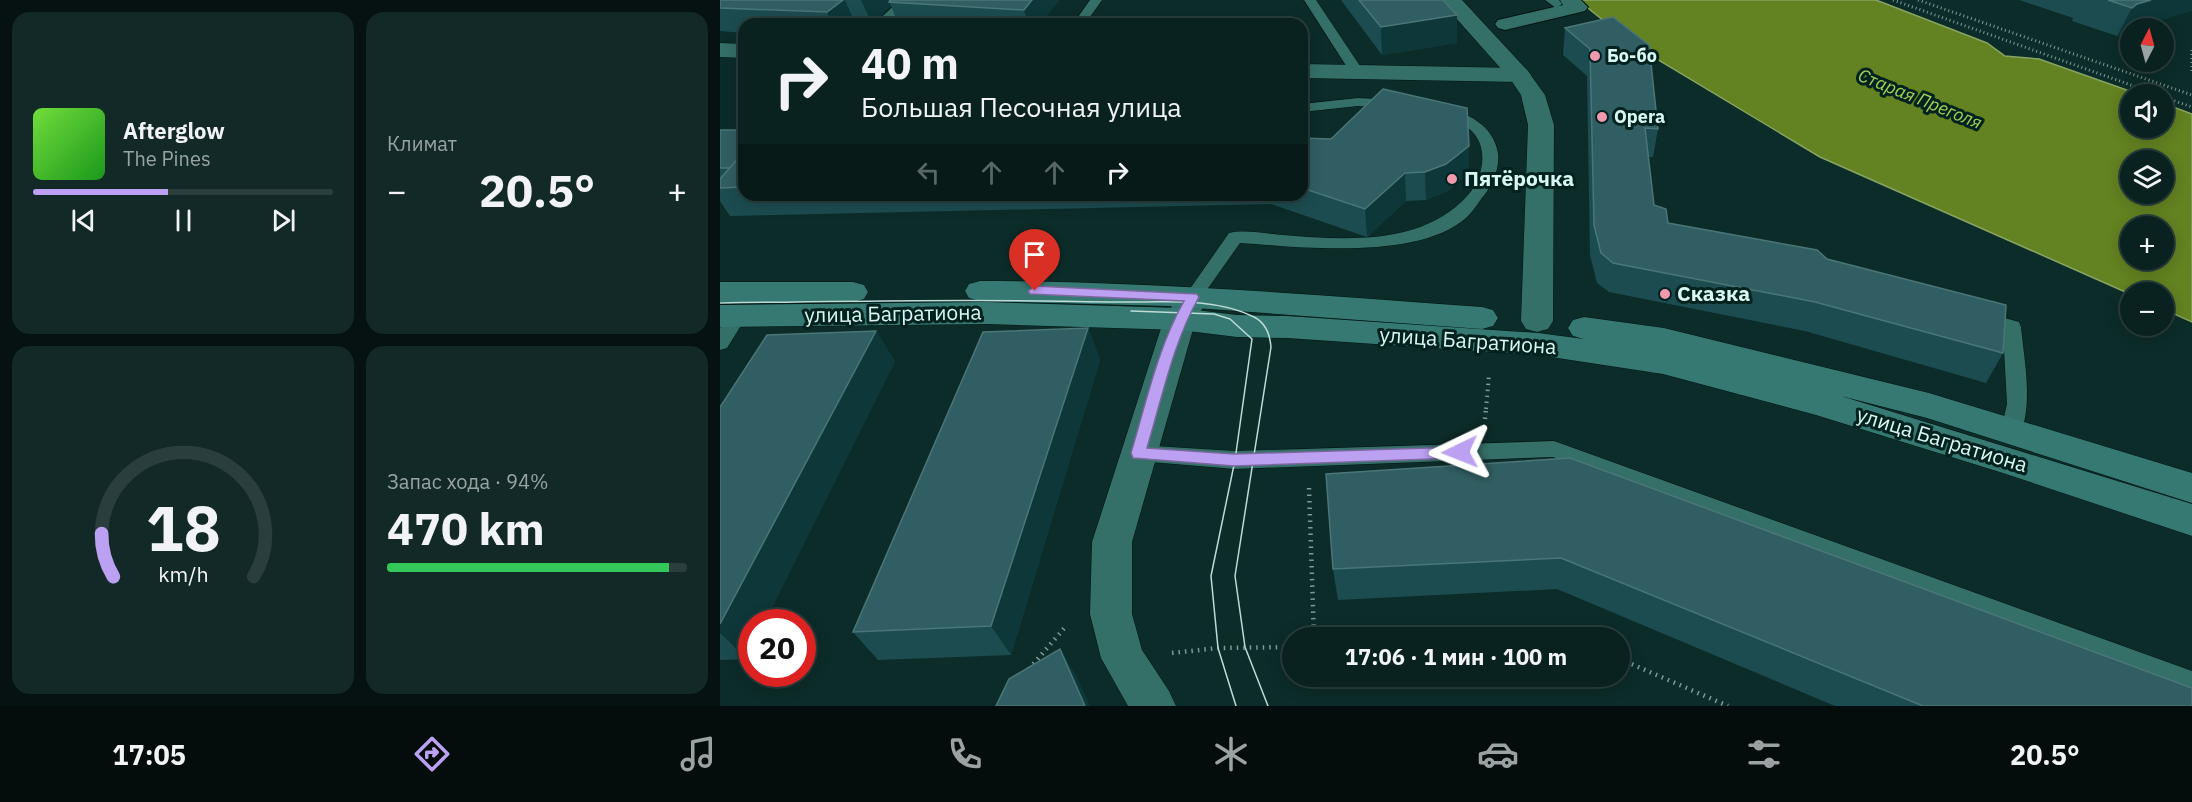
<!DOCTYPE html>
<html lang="ru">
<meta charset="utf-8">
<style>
body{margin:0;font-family:"IBM Plex Sans",sans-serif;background:#122928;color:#f1f3f6;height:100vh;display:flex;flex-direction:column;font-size:22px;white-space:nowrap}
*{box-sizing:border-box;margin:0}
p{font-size:20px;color:#99a3a4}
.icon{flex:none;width:33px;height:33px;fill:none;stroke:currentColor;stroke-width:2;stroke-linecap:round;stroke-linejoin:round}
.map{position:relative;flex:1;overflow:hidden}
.side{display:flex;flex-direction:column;gap:12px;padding:12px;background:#051211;width:720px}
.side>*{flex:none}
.top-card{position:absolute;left:18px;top:18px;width:570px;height:183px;border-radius:18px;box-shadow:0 3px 15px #0003,0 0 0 2px #293e3d;background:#09211f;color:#f1f3f6;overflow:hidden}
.needle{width:39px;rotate:6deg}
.controls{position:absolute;left:1400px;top:18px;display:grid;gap:12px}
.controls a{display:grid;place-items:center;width:54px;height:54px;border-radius:50%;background:#09211f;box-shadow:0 3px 15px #0003,0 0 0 2px #293e3d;font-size:30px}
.speed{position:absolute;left:18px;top:609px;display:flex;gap:12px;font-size:30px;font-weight:700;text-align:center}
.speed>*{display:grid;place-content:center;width:78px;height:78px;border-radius:50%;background:#09211f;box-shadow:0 3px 15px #0003,0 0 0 2px #293e3d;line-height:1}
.speed .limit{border:9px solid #d22;background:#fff;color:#111}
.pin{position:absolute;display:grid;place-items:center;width:51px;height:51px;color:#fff;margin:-62px -26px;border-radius:50% 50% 50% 0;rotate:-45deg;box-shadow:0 0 6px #0007}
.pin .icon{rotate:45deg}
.me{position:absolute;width:66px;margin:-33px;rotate:268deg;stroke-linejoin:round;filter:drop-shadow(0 0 4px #0008)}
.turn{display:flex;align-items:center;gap:21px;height:126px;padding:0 24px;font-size:27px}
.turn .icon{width:78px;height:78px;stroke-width:2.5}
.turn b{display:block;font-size:42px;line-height:51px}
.lanes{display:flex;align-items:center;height:57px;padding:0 24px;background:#0003;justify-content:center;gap:30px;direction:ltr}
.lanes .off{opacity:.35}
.big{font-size:45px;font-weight:700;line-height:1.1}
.side .card{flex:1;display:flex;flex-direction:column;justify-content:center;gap:9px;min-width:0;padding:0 21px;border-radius:18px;background:#122928}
.side .dial{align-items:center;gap:0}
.dial svg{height:156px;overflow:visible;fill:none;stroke:#293e3d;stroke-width:7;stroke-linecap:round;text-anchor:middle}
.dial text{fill:#f1f3f6;stroke:none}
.song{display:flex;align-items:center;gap:18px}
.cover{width:72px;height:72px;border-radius:9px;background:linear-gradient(135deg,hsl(100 70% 55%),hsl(120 70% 35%))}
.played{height:6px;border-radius:3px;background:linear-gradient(90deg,#bca0f2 45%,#293e3d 45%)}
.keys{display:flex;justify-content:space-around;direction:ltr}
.heat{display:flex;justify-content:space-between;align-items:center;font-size:33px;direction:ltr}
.charge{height:9px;border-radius:4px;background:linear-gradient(90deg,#34c759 94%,#293e3d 0)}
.side .tiles{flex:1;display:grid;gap:12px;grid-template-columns:repeat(2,1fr)}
.trip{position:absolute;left:562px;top:627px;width:348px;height:60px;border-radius:30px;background:#09211f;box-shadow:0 3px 15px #0003,0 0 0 2px #293e3d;font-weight:700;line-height:60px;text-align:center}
.menu{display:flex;height:96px;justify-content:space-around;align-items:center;background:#040d0c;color:#99a3a4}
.menu .icon{width:42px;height:42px}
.menu .on{color:#bca0f2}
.menu b{font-size:27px;color:#f1f3f6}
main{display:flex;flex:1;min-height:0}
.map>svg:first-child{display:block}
.water{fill:#638221;stroke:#87a560;stroke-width:1.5;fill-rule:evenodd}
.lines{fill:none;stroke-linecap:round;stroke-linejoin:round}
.service-casing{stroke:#021311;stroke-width:1}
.pedestrian-casing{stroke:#021311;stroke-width:2}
.minor-casing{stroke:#021311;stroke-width:1}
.tertiary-casing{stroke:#021311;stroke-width:1}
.secondary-casing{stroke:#021311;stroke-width:1}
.path-far2{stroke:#7d9b98;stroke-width:3;stroke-dasharray:1 3;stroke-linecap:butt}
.path-far1{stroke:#7d9b98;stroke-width:4;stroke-dasharray:1.5 4.5;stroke-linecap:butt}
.path{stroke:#7d9b98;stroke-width:4.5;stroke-dasharray:1.5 5;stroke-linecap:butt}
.service{fill:#346f68;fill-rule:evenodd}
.pedestrian{fill:#346f68;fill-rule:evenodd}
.minor{fill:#346f68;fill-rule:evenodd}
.tertiary{fill:#346f68;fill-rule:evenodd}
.secondary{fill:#357972;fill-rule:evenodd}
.tram{stroke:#bedbd7;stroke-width:1.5}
.wall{fill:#1c4c50}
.shaded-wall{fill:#0d3739}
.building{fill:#315e62;stroke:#4b7678;stroke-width:1.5}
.route{fill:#bca0f2;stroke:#7a689d;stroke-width:1.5}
.poi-dot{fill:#f29aad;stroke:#02221f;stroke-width:2}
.labels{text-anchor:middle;stroke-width:6;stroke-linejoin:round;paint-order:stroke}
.far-poi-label{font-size:18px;font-weight:bold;fill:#daf7f3;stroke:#02221f;text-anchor:start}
.far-water-label{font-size:18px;font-style:italic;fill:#a6d157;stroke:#02221f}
.poi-label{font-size:21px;font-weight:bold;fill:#daf7f3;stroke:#02221f;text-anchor:start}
.street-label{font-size:21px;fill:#daf7f3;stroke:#02221f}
</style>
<main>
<section class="side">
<div class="tiles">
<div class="card">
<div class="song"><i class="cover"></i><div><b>Afterglow</b><p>The Pines</p></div></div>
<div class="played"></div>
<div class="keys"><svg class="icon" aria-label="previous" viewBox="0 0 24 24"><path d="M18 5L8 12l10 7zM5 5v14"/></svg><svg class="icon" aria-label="pause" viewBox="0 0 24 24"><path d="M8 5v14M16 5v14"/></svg><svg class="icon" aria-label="next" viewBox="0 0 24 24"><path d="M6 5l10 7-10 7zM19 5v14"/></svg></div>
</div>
<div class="card"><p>Климат</p>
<div class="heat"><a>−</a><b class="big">20.5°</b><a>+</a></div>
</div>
<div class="card dial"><svg viewBox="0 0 100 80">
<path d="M14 69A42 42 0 1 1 86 69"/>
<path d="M14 69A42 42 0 0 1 8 47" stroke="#bca0f2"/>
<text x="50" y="56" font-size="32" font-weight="700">18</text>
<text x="50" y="72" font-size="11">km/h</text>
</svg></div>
<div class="card"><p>Запас хода · 94%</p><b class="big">470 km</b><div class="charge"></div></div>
</div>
</section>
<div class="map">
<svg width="1472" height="706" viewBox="0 0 1472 706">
<rect width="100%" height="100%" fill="#0c2c29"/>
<path class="water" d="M858,0H1156L1267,43L1285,56L1319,59L1418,94H1410V128H1443V103L1472,114V322L1443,309V292H1410V294L1100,157L915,46ZM1410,160H1443V194H1410ZM1410,226H1443V260H1410Z"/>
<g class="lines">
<defs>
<g id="service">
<polygon points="370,0 382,0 365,24 353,24"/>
<polygon points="584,0 596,0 644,72 642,75 632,75"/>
<polygon points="825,0 839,0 842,4 836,8"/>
<polygon points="638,98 676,100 683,104 676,108 638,106 582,112 582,104"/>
<path d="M722,107C747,113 773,124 778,153C780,169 772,187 761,199C757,205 752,212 747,217C699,261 580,247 520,243L479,301H467L464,297L467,293L509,233C525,229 547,234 564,235C625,240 703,246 748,195C760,181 766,161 760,144C754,126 734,119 717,114L715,111L717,108Z"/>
<polygon points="18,310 25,311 27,316 7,348 0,350 0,328 11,311"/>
<path d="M1260,311L1299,322L1301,327C1304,358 1314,408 1299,436L1292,438L1285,436L1281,430L1287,404L1283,331L1253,322L1251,317L1253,312Z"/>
<polygon points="834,441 1472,671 1472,695 833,457 515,469 418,461 410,459 407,453 410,447 418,445 515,451"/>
</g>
<polygon id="pedestrian" points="840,0 861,0 868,7 865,11 785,30 778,28 775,24 778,20 843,5"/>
<g id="minor">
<polygon points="180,0 202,0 178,24 154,24"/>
<polygon points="0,43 24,44 24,58 0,57"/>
<polygon points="582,64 799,68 807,70 811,75 807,80 799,82 582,78"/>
<polygon points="473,287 484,290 489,297 476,319 412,542 412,614 422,650 449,691 456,706 408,706 381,658 370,614 372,542 444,319 462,290"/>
</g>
<polygon id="tertiary" points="720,0 742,0 807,70 825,95 834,125 833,321 828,329 817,332 806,329 801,321 808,125 801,95 791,80"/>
<g id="secondary">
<path d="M260,281C428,281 595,295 762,307L773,310L778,318L773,326L762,329L448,306L260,301L249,298L245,291L249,284Z"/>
<polygon points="0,282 133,282 144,285 148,292 144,299 133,302 0,302"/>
<polygon points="267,302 460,308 517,315 567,316 818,333 864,339 853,336 848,328 853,320 864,317 944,328 1209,393 1472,473 1472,503 1207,418 1121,396 1472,504 1472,536 1283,473 1096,415 943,374 818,355 567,338 517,337 460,330 267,324 0,327 0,305"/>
</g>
</defs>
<use href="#service" class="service-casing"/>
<use href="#pedestrian" class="pedestrian-casing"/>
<use href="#minor" class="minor-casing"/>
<use href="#tertiary" class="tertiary-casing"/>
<use href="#secondary" class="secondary-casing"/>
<g class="path-far2">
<polyline points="1173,0 1436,94"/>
<polyline points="1198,0 1472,95"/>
<polyline points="1472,50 1472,74"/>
<polyline points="1443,97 1472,107"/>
</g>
<polyline class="path-far1" points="766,409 769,375"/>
<g class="path">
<polyline points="765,419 766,408"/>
<polyline points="589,488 594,638"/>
<polyline points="787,638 846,635 852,638"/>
<polyline points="452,653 498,648 573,647"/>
<polyline points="900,659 1008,706"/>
<polyline points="309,669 347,625"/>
</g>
<use href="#service" class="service"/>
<use href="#pedestrian" class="pedestrian"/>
<use href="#minor" class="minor"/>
<use href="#tertiary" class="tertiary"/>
<use href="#secondary" class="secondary"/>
<g class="tram">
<path d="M0,303C130,301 260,299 391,302C436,303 492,296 534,317C546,323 550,335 551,347L515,576L525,647L548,706"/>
<polyline points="411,311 494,314 510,319 532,339 515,460 491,576 498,648 516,706"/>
</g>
</g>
<g class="wall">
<polygon points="0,0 339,0 320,24 178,24 171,6 152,24 135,23 134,24 24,24 24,33 0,31"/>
<polygon points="621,0 723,0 737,15 737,43 662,55"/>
<polygon points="1299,0 1472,0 1410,28 1410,30 1402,33 1397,36 1352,21 1353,18"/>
<polygon points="893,17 938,129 933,157 928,157 934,205 948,223 1107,259 1283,353 1266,383 1085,331 889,292 877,283 870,255 867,76 843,55 845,28"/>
<polygon points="0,130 24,130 24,195 582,195 582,138 749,173 726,192 706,200 686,201 647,237 551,204 10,216 0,201"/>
<polygon points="368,328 380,360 291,655 158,660 133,632"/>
<polygon points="156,331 175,362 32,622 32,650 27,659 0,660 0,407"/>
<polygon points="606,474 1472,706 1115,706 837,589 618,600 613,569"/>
</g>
<g class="shaded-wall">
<polygon points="123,0 125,0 135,23 134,24 112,24 107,12"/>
<polygon points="141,0 177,0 169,2 171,6 152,24"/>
<polygon points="312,0 339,0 320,24 308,24 304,10"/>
<polygon points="1431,0 1472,0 1472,11 1415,28 1410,28 1410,30 1402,33 1397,36 1412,8 1417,4"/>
<polygon points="737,15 737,43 662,55 661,27"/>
<polygon points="749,146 749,173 726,192 706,200 705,172"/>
<polygon points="685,173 686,201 647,237 645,209"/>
<polygon points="368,328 380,360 291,655 271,626"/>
<polygon points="156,331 175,362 45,622 32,622 32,650 27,659 0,633 0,624"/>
<polygon points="340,649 357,677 370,706 365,706"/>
</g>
<g class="building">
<polygon points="0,0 123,0 107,12 0,8"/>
<polygon points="170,0 312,0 304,10 169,2"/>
<polygon points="639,0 723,0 737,15 661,27"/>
<polygon points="1388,0 1431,0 1417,4 1412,8"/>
<polygon points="893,17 929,45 938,129 925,128 934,205 946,209 948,223 1097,250 1107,259 1286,305 1283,353 1095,302 893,263 881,253 874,225 870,49 845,28"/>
<polygon points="663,89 747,108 749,146 726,164 705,172 685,173 645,209 582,188 582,138 611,139"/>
<polygon points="0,130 24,130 24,152 10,168 0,168"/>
<polygon points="24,152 24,187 0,188 0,179"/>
<polygon points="368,328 271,626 133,632 263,332"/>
<polygon points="156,331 0,624 0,407 47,335"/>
<polygon points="850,458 1472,688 1472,706 1203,706 841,558 613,569 606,474"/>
<polygon points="340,649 365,706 276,706 289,679"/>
</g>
<path class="route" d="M315,286L477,294L479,297C453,343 442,398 427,448L514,454L740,447L745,448L747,452L745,457L740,458L514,466L413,458L411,453C426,403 438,347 464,301L310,294L308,291Z"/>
<g class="poi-dot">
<circle cx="875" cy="56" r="6"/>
<circle cx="882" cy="117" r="6"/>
<circle cx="732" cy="179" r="6"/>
<circle cx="945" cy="294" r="6"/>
</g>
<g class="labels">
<g class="far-poi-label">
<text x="887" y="62">Бо-бо</text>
<text x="894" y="123">Opera</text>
</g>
<g class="far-water-label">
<text transform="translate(1200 99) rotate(22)" y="6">Старая Преголя</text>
</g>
<g class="poi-label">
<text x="744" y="186">Пятёрочка</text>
<text x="957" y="301">Сказка</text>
</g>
<g class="street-label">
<text transform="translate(173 314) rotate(-1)" y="7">улица Багратиона</text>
<text transform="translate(748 341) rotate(4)" y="7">улица Багратиона</text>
<text transform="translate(1222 440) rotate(17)" y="7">улица Багратиона</text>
</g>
</g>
</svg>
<div class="controls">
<a><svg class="needle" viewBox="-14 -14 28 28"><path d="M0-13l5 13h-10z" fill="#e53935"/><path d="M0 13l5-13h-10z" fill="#99a3a4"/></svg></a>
<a><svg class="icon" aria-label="sound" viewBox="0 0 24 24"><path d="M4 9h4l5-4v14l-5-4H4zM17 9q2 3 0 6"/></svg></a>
<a><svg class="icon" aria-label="layers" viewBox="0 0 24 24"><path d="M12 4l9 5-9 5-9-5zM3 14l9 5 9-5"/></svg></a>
<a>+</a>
<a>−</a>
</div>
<div class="speed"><div class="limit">20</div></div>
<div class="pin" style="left:315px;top:291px;background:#d93025"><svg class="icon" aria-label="arrive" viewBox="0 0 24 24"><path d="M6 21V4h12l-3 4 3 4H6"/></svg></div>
<svg class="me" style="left:740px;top:452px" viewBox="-20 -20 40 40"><path d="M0-17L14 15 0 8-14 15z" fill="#bca0f2" stroke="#fff" stroke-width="4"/></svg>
<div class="trip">17:06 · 1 мин · 100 m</div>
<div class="top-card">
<div class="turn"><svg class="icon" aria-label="right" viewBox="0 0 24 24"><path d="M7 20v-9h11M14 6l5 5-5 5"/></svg><div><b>40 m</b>Большая Песочная улица</div></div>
<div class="lanes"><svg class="icon off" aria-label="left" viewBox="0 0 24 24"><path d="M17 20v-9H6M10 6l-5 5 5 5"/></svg><svg class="icon off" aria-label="ahead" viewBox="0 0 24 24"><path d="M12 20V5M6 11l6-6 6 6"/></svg><svg class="icon off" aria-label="ahead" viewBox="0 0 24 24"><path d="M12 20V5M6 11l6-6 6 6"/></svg><svg class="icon" aria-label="right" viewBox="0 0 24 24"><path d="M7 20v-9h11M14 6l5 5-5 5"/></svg></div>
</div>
</div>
</main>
<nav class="menu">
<b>17:05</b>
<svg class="icon on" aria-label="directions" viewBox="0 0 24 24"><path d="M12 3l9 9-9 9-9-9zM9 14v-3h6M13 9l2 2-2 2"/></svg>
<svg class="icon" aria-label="music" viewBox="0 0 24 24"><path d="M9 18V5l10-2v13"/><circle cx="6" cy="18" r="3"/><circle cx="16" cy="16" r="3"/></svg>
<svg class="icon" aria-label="phone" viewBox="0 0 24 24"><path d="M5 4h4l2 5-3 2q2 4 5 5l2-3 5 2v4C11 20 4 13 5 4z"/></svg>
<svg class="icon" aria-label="climate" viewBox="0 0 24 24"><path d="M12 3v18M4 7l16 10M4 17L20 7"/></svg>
<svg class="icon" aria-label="car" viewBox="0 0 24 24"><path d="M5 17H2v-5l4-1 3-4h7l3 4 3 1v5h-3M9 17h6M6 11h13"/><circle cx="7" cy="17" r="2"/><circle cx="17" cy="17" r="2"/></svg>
<svg class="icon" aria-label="filters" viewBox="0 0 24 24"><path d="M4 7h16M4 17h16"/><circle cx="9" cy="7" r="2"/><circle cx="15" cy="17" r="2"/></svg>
<b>20.5°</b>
</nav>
